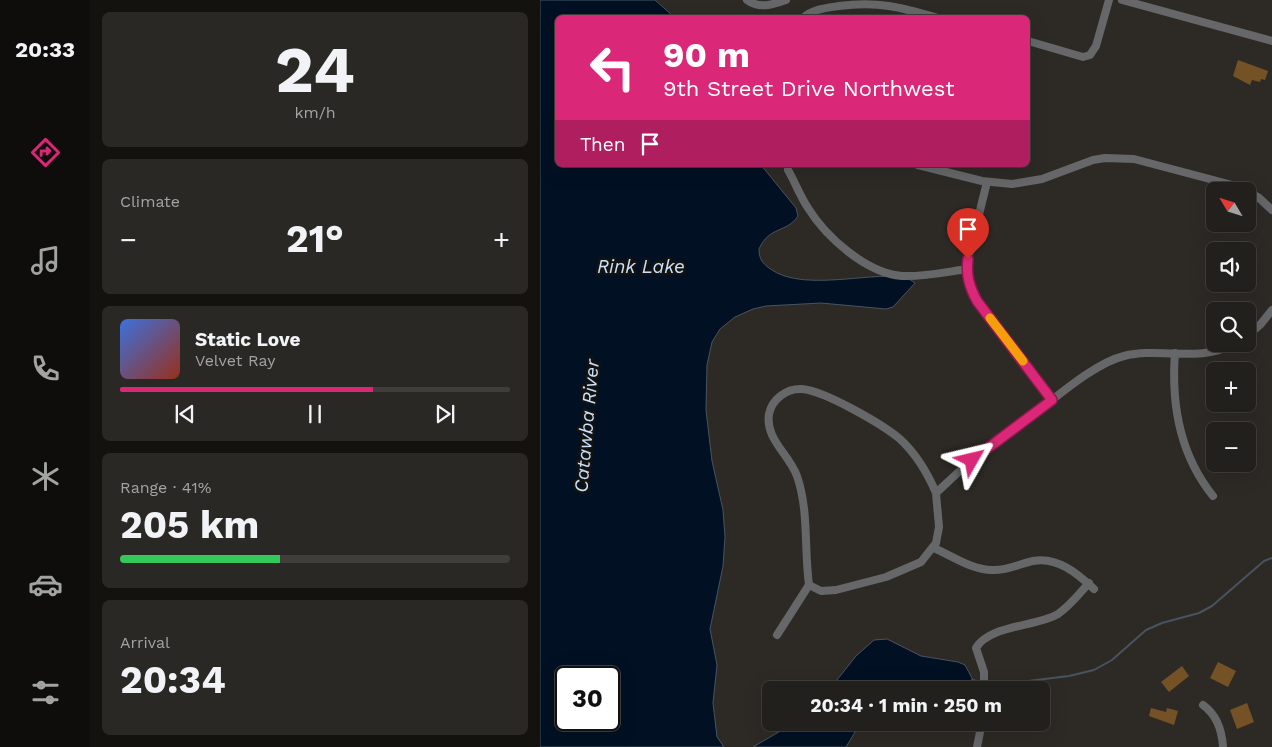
<!DOCTYPE html>
<meta charset="utf-8">
<style>
body{margin:0;font-family:"Work Sans",sans-serif;background:#2a2825;color:#f1f3f6;height:100vh;display:flex;flex-direction:column;font-size:19px;white-space:nowrap}
*{box-sizing:border-box;margin:0}
p{font-size:16px;color:#a2a3a3}
.icon{flex:none;width:28px;height:28px;fill:none;stroke:currentColor;stroke-width:2;stroke-linecap:round;stroke-linejoin:round}
.map{position:relative;flex:1;overflow:hidden}
.details{display:flex;flex-direction:column;gap:12px;padding:12px;background:#13120f;width:450px}
.details>*{flex:none}
.hud{position:absolute;left:15px;top:15px;width:475px;height:152px;border-radius:8px;box-shadow:0 5px 20px #0002,0 0 0 1px #3f3e3b;background:#db2777;color:#fff;overflow:hidden}
.needle{width:32px;rotate:308deg}
.buttons{position:absolute;left:666px;top:182px;display:grid;gap:10px}
.buttons a{display:grid;place-items:center;width:50px;height:50px;border-radius:8px;background:#22201c;box-shadow:0 5px 20px #0002,0 0 0 1px #3f3e3b;font-size:25px}
.speed{position:absolute;left:15px;top:666px;display:flex;gap:10px;font-size:25px;font-weight:700;text-align:center}
.speed>*{display:grid;place-content:center;width:65px;height:65px;border-radius:50%;background:#22201c;box-shadow:0 5px 20px #0002,0 0 0 1px #3f3e3b;line-height:1}
.speed .limit{border:2px solid #111;border-radius:8px;background:#fff;color:#111}
.pin{position:absolute;display:grid;place-items:center;width:42px;height:42px;color:#fff;margin:-51px -21px;border-radius:50% 50% 50% 0;rotate:-45deg;box-shadow:0 0 5px #0007}
.pin .icon{rotate:45deg}
.me{position:absolute;width:55px;margin:-28px;rotate:53deg;stroke-linejoin:round;filter:drop-shadow(0 0 4px #0008)}
.turn{display:flex;align-items:center;gap:18px;height:105px;padding:0 25px;font-size:22px}
.turn .icon{width:65px;height:65px;stroke-width:2.5}
.turn b{display:block;font-size:35px;line-height:42px}
.then{display:flex;align-items:center;height:48px;padding:0 25px;background:#0003;gap:10px;font-size:19px}
.big{font-size:38px;font-weight:700;line-height:1.1}
.details .card{flex:1;display:flex;flex-direction:column;justify-content:center;gap:8px;min-width:0;padding:0 18px;border-radius:8px;background:#2a2825}
.details .dial{align-items:center;gap:0}
.dial b{font-size:65px;line-height:1}
.song{display:flex;align-items:center;gap:15px}
.cover{width:60px;height:60px;border-radius:8px;background:linear-gradient(135deg,hsl(220 70% 55%),hsl(10 70% 35%))}
.played{height:5px;border-radius:2px;background:linear-gradient(90deg,#db2777 65%,#3f3e3b 65%)}
.keys{display:flex;justify-content:space-around;direction:ltr}
.heat{display:flex;justify-content:space-between;align-items:center;font-size:28px;direction:ltr}
.charge{height:8px;border-radius:4px;background:linear-gradient(90deg,#34c759 41%,#3f3e3b 0)}
.trip{position:absolute;left:222px;top:681px;width:288px;height:50px;border-radius:8px;background:#22201c;box-shadow:0 5px 20px #0002,0 0 0 1px #3f3e3b;font-weight:700;line-height:50px;text-align:center}
main{display:flex;flex:1;min-height:0}
.tab-bar{display:flex;flex-direction:column;width:90px;justify-content:space-around;align-items:center;background:#0e0d0b;color:#a2a3a3}
.tab-bar .icon{width:35px;height:35px}
.tab-bar .active{color:#db2777}
.tab-bar b{font-size:22px;color:#f1f3f6}
.map>svg:first-child{display:block}
.water{fill:#011123;stroke:#49535f;fill-rule:evenodd}
.lines{fill:none;stroke-linecap:round;stroke-linejoin:round}
.stream{stroke:#49535f;stroke-width:2}
.building{fill:#745226}
.minor{stroke:#666769;stroke-width:8}
.route-casing{stroke:#8e194d;stroke-width:12}
.route{stroke:#db2777;stroke-width:9}
.slow{stroke:#f59e0b;stroke-width:9}
.labels{text-anchor:middle;stroke-width:5;stroke-linejoin:round;paint-order:stroke}
.water-label{font-size:19px;font-style:italic;fill:#cae2fb;stroke:#141311}
</style>
<main>
<nav class="tab-bar">
<b>20:33</b>
<svg class="icon active" aria-label="directions" viewBox="0 0 24 24"><path d="M12 3l9 9-9 9-9-9zM9 14v-3h6M13 9l2 2-2 2"/></svg>
<svg class="icon" aria-label="music" viewBox="0 0 24 24"><path d="M9 18V5l10-2v13"/><circle cx="6" cy="18" r="3"/><circle cx="16" cy="16" r="3"/></svg>
<svg class="icon" aria-label="phone" viewBox="0 0 24 24"><path d="M5 4h4l2 5-3 2q2 4 5 5l2-3 5 2v4C11 20 4 13 5 4z"/></svg>
<svg class="icon" aria-label="climate" viewBox="0 0 24 24"><path d="M12 3v18M4 7l16 10M4 17L20 7"/></svg>
<svg class="icon" aria-label="car" viewBox="0 0 24 24"><path d="M5 17H2v-5l4-1 3-4h7l3 4 3 1v5h-3M9 17h6M6 11h13"/><circle cx="7" cy="17" r="2"/><circle cx="17" cy="17" r="2"/></svg>
<svg class="icon" aria-label="filters" viewBox="0 0 24 24"><path d="M4 7h16M4 17h16"/><circle cx="9" cy="7" r="2"/><circle cx="15" cy="17" r="2"/></svg>
</nav>
<section class="details">
<div class="card dial"><b>24</b><p>km/h</p></div>
<div class="card"><p>Climate</p>
<div class="heat"><a>−</a><b class="big">21°</b><a>+</a></div>
</div>
<div class="card">
<div class="song"><i class="cover"></i><div><b>Static Love</b><p>Velvet Ray</p></div></div>
<div class="played"></div>
<div class="keys"><svg class="icon" aria-label="previous" viewBox="0 0 24 24"><path d="M18 5L8 12l10 7zM5 5v14"/></svg><svg class="icon" aria-label="pause" viewBox="0 0 24 24"><path d="M8 5v14M16 5v14"/></svg><svg class="icon" aria-label="next" viewBox="0 0 24 24"><path d="M6 5l10 7-10 7zM19 5v14"/></svg></div>
</div>
<div class="card"><p>Range · 41%</p><b class="big">205 km</b><div class="charge"></div></div>
<div class="card"><p>Arrival</p><b class="big">20:34</b></div>
</section>
<div class="map">
<svg width="732" height="747" viewBox="0 0 732 747">
<rect width="100%" height="100%" fill="#2d2a26"/>
<g class="water">
<path d="M0,0H115L134,17L18,18V165H221L256,208L258,216C247,233 229,226 219,249C219,258 222,263 229,268C266,297 354,263 375,283L353,307L346,309L281,303L226,306L213,309L195,317L180,329L172,342L167,365L166,410L172,461L183,510L185,537L183,566L170,629L177,665L173,703L177,737L184,747H0ZM26,678H69V720H26Z"/>
<polygon points="347,639 381,656 418,662 425,665 433,680 423,688 417,690 289,690 316,656 334,640"/>
<polygon points="256,722 329,722 329,723 315,732 306,747 213,747"/>
</g>
<g class="lines">
<g class="stream">
<polyline points="432,680 442,682"/>
<polyline points="447,682 488,681 529,676 554,670 572,660 606,630 622,623 659,613 672,606 724,561 732,558"/>
</g>
</g>
<g class="building">
<polygon points="698,60 728,71 725,80 721,79 720,82 712,80 710,85 693,76"/>
<polygon points="678,662 696,671 688,687 670,678"/>
<polygon points="642,666 649,676 629,692 621,682"/>
<polygon points="707,703 714,722 697,729 690,710"/>
<polygon points="611,708 626,712 627,708 638,711 634,725 609,716"/>
</g>
<g class="lines">
<g class="minor">
<path d="M207,0C219,9 232,5 246,0"/>
<polyline points="582,0 732,41"/>
<path d="M263,18C273,9 286,8 299,6C338,1 360,7 398,18"/>
<polyline points="488,41 543,57 550,55 556,46 569,0"/>
<polyline points="378,165 442,181 472,184 502,179 553,160 565,158 594,159 696,186 718,197 732,210"/>
<path d="M248,170C255,182 260,196 268,208C286,237 326,273 362,276C384,277 406,272 427,269"/>
<path d="M447,182L428,259C426,275 429,286 437,301L512,400"/>
<polyline points="708,335 720,325 732,310"/>
<path d="M635,353C631,405 640,455 673,496"/>
<path d="M396,493C388,474 375,453 360,439C342,424 285,391 262,389C247,388 232,399 229,414C225,439 249,454 257,476C269,511 264,548 269,585L281,591L296,590L346,577L381,562L396,543L399,527L396,493C407,483 418,472 430,462C451,445 473,430 494,414C518,396 555,363 584,356C619,347 660,363 693,344"/>
<path d="M394,548C412,556 432,570 452,570C466,571 479,564 493,561C517,556 538,574 554,589"/>
<polyline points="237,635 269,585"/>
<path d="M444,690V672L436,648C449,625 496,627 518,614C530,606 539,594 549,583"/>
<path d="M663,705C677,715 682,731 683,747"/>
<polyline points="437,747 442,722"/>
</g>
</g>
<g class="lines">
<defs>
<path id="route" d="M428,259C426,275 429,286 437,301L512,400L432,460"/>
</defs>
<use href="#route" class="route-casing"/>
<use href="#route" class="route"/>
<polyline class="slow" points="450,318 483,361"/>
</g>
<g class="labels">
<g class="water-label">
<text x="101" y="273">Rink Lake</text>
<text transform="translate(46 426) rotate(-85)" y="7">Catawba River</text>
</g>
</g>
</svg>
<div class="buttons">
<a><svg class="needle" viewBox="-14 -14 28 28"><path d="M0-13l5 13h-10z" fill="#e53935"/><path d="M0 13l5-13h-10z" fill="#a2a3a3"/></svg></a>
<a><svg class="icon" aria-label="sound" viewBox="0 0 24 24"><path d="M4 9h4l5-4v14l-5-4H4zM17 9q2 3 0 6"/></svg></a>
<a><svg class="icon" aria-label="search" viewBox="0 0 24 24"><circle cx="10" cy="10" r="6"/><path d="M15 15l6 6"/></svg></a>
<a>+</a>
<a>−</a>
</div>
<div class="speed"><div class="limit">30</div></div>
<div class="pin" style="left:428px;top:259px;background:#d93025"><svg class="icon" aria-label="arrive" viewBox="0 0 24 24"><path d="M6 21V4h12l-3 4 3 4H6"/></svg></div>
<svg class="me" style="left:432px;top:460px" viewBox="-20 -20 40 40"><path d="M0-17L14 15 0 8-14 15z" fill="#db2777" stroke="#fff" stroke-width="4"/></svg>
<div class="trip">20:34 · 1 min · 250 m</div>
<div class="hud">
<div class="turn"><svg class="icon" aria-label="left" viewBox="0 0 24 24"><path d="M17 20v-9H6M10 6l-5 5 5 5"/></svg><div><b>90 m</b>9th Street Drive Northwest</div></div>
<div class="then">Then<svg class="icon" aria-label="arrive" viewBox="0 0 24 24"><path d="M6 21V4h12l-3 4 3 4H6"/></svg></div>
</div>
</div>
</main>
